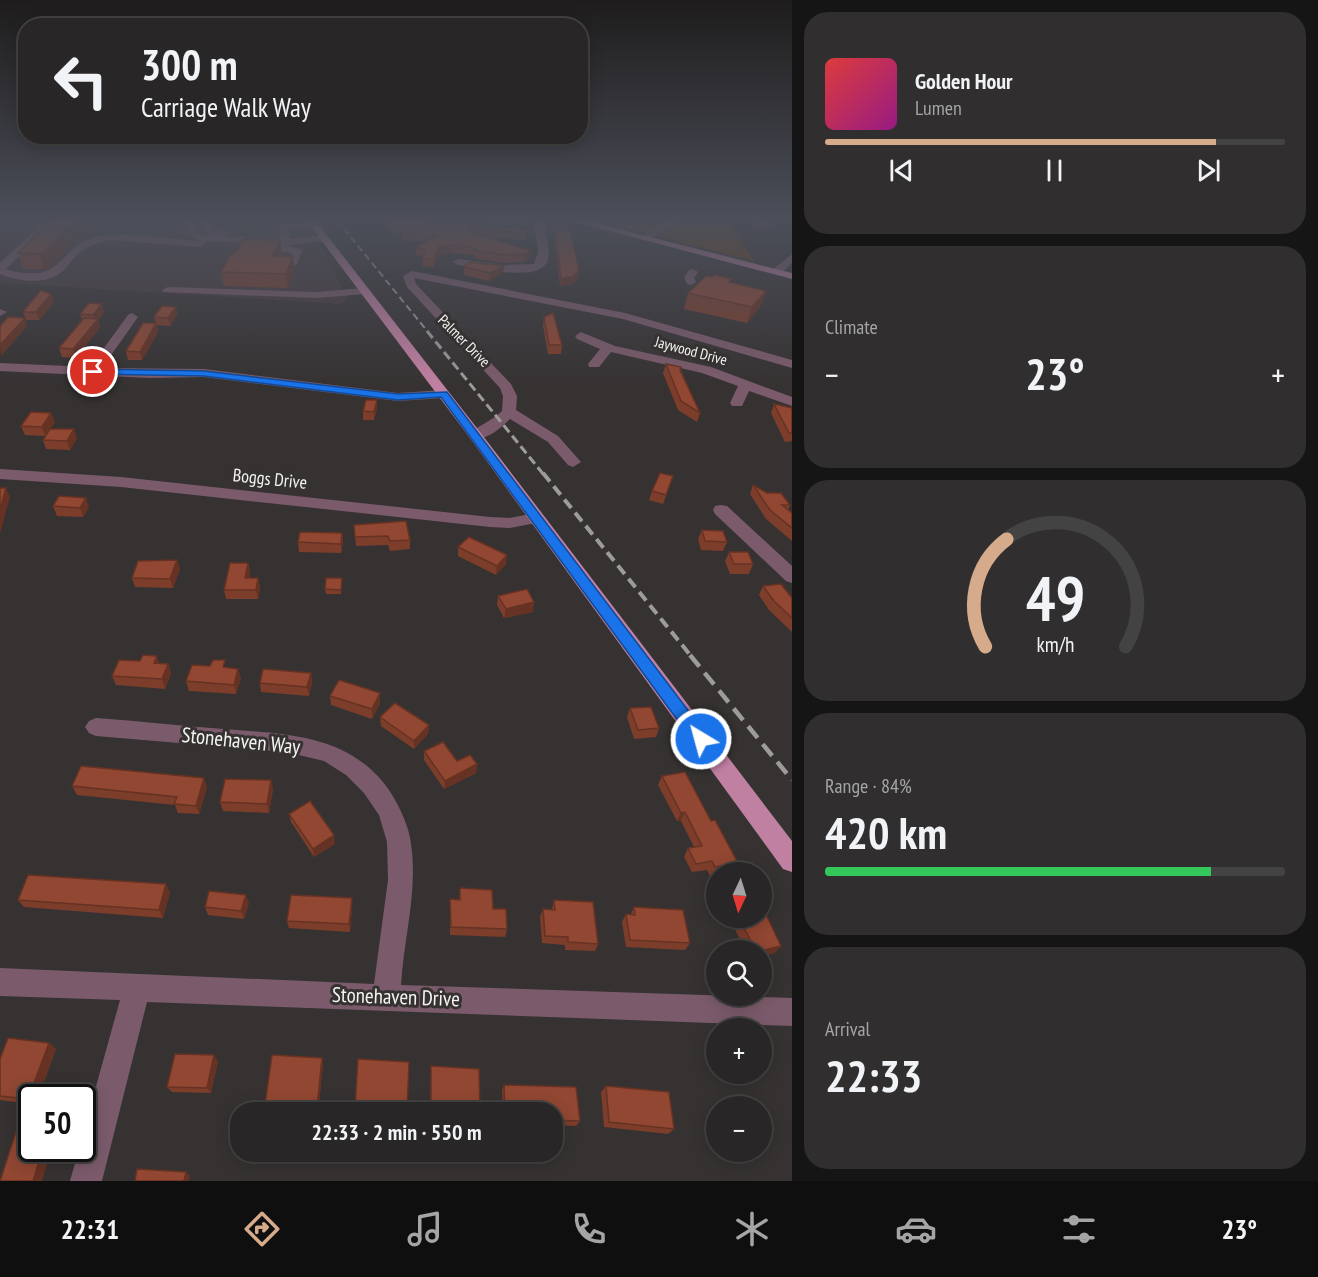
<!DOCTYPE html>
<meta charset="utf-8">
<style>
body{margin:0;font-family:"PT Sans Narrow",sans-serif;background:#302e2e;color:#f1f3f6;height:100vh;display:flex;flex-direction:column;font-size:22px;white-space:nowrap}
*{box-sizing:border-box;margin:0}
p{font-size:20px;color:#a5a5a7}
.icon{flex:none;width:33px;height:33px;fill:none;stroke:currentColor;stroke-width:2;stroke-linecap:round;stroke-linejoin:round}
.map{position:relative;flex:1;overflow:hidden}
.side{display:flex;flex-direction:column;gap:12px;padding:12px;background:#161515;width:526px}
.side>*{flex:none}
.guide{position:absolute;left:18px;top:18px;width:570px;height:126px;border-radius:24px;box-shadow:0 3px 15px #0003,0 0 0 2px #444343;background:#282626;color:#f1f3f6;overflow:hidden}
.needle{width:39px;rotate:184deg}
.fabs{position:absolute;left:706px;top:862px;display:grid;gap:12px}
.fabs a{display:grid;place-items:center;width:66px;height:66px;border-radius:50%;background:#282626;box-shadow:0 3px 15px #0003,0 0 0 2px #444343;font-size:30px}
.speed{position:absolute;left:18px;top:1084px;display:flex;gap:12px;font-size:30px;font-weight:700;text-align:center}
.speed>*{display:grid;place-content:center;width:78px;height:78px;border-radius:50%;background:#282626;box-shadow:0 3px 15px #0003,0 0 0 2px #444343;line-height:1}
.speed .limit{border:3px solid #111;border-radius:9px;background:#fff;color:#111}
.pin{position:absolute;display:grid;place-items:center;width:51px;height:51px;color:#fff;margin:-26px;border:3px solid #fff;border-radius:50%;box-shadow:0 2px 6px #0007}
.me{position:absolute;width:66px;margin:-33px;rotate:323deg;stroke-linejoin:round;filter:drop-shadow(0 0 4px #0008)}
.turn{display:flex;align-items:center;gap:21px;height:126px;padding:0 24px;font-size:27px}
.turn .icon{width:78px;height:78px;stroke-width:2.5}
.turn b{display:block;font-size:42px;line-height:51px}
.big{font-size:45px;font-weight:700;line-height:1.1}
.side .widget{flex:1;display:flex;flex-direction:column;justify-content:center;gap:9px;min-width:0;padding:0 21px;border-radius:24px;background:#302e2e}
.side .dial{align-items:center;gap:0}
.dial svg{height:156px;overflow:visible;fill:none;stroke:#444343;stroke-width:7;stroke-linecap:round;text-anchor:middle}
.dial text{fill:#f1f3f6;stroke:none}
.song{display:flex;align-items:center;gap:18px}
.cover{width:72px;height:72px;border-radius:9px;background:linear-gradient(135deg,hsl(0 70% 55%),hsl(310 70% 35%))}
.played{height:6px;border-radius:3px;background:linear-gradient(90deg,#d6ab8b 85%,#444343 85%)}
.keys{display:flex;justify-content:space-around;direction:ltr}
.heat{display:flex;justify-content:space-between;align-items:center;font-size:33px;direction:ltr}
.charge{height:9px;border-radius:4px;background:linear-gradient(90deg,#34c759 84%,#444343 0)}
.trip{position:absolute;left:230px;top:1102px;width:333px;height:60px;border-radius:24px;background:#282626;box-shadow:0 3px 15px #0003,0 0 0 2px #444343;font-weight:700;line-height:60px;text-align:center}
.dock{display:flex;height:96px;justify-content:space-around;align-items:center;background:#100f0f;color:#a5a5a7}
.dock .icon{width:42px;height:42px}
.dock .on{color:#d6ab8b}
.dock b{font-size:27px;color:#f1f3f6}
main{display:flex;flex:1;min-height:0}
.map>svg:first-child{display:block}
.built{fill:#45393b}
.green{fill:#6c3f12}
.lines{fill:none;stroke-linecap:round;stroke-linejoin:round}
.minor{fill:#7b5b6b;fill-rule:evenodd}
.major{fill:#c080a2;fill-rule:evenodd}
.rail-far3{stroke:#9e9b9b;stroke-width:2;stroke-dasharray:7 4;stroke-linecap:butt}
.rail-far2{stroke:#9e9b9b;stroke-width:3;stroke-dasharray:9 4.5;stroke-linecap:butt}
.rail-far1{stroke:#9e9b9b;stroke-width:4;stroke-dasharray:11 6;stroke-linecap:butt}
.rail{stroke:#9e9b9b;stroke-width:4.5;stroke-dasharray:15 8;stroke-linecap:butt}
.wall{fill:#7d3d2b}
.shaded-wall{fill:#663223}
.building{fill:#914732;stroke:#663223;stroke-width:1.5}
.route{fill:#1a73e8;stroke:#114b97;stroke-width:1.5}
.labels{text-anchor:middle;stroke-width:6;stroke-linejoin:round;paint-order:stroke}
.far-street-label{font-size:15px;fill:#f6f3f3;stroke:#363232}
.street-label{font-size:18px;fill:#f6f3f3;stroke:#363232}
.near-street-label{font-size:21px;fill:#f6f3f3;stroke:#363232}
</style>
<main>
<div class="map">
<svg width="792" height="1181" viewBox="0 0 792 1181">
<rect width="100%" height="100%" fill="#363232"/>
<polygon class="built" points="0,220 307,220 348,299 341,304 0,283"/>
<polygon class="green" points="582,220 728,220 754,261 624,228"/>
<g class="lines">
<g class="minor">
<path d="M57,220H71L47,229L6,269C14,272 21,273 29,273C62,276 63,246 95,237C128,229 165,239 198,241L192,237L185,220H193L201,235H209L200,220H209L216,231L227,230L232,233L225,236L280,239V225L313,220L318,223L316,225L288,229L290,239L324,235L329,238L324,241L288,245L302,250L297,264L292,267L287,264L291,253L276,251L275,249L278,244L207,241L201,247L112,240C98,242 85,246 75,257C69,262 66,270 59,274C43,285 16,281 0,274V263L41,225Z"/>
<path d="M534,220H543C545,232 552,250 547,262C538,283 476,267 458,265L453,262L458,259L504,265L534,264L538,252Z"/>
<polygon points="668,220 679,220 650,239 644,239 644,235"/>
<polygon points="785,220 792,220 792,226"/>
<polygon points="792,254 792,263 780,274 772,274 772,270"/>
<polygon points="693,269 698,272 694,278 696,282 691,285 687,284 684,278 689,270"/>
<path d="M412,271L625,313L792,360V368L623,319L414,278L416,284L511,384L517,396L516,410L558,436L581,462L573,467L568,465L548,442L510,419C500,429 485,442 470,438L468,435C477,426 492,421 502,411L503,396L500,388L407,287L403,276Z"/>
<polygon points="168,287 316,292 365,288 371,291 365,294 316,298 164,292 162,290"/>
<polygon points="0,309 7,312 0,316"/>
<polygon points="132,313 138,317 102,368 204,369 398,393 444,390 451,394 444,398 398,401 204,377 150,378 0,371 0,363 90,367 128,315"/>
<polygon points="581,332 615,346 711,367 792,397 792,406 749,391 742,406 732,406 730,403 738,386 702,373 611,352 599,367 589,367 588,364 600,349 577,339 575,336"/>
<polygon points="0,469 121,477 490,517 510,518 535,513 541,514 543,518 541,522 510,528 490,527 121,487 0,479"/>
<polygon points="721,505 727,506 792,566 792,583 786,581 715,514 713,510 715,506"/>
<path d="M96,718C139,721 181,726 224,729C287,734 352,734 391,793C400,808 409,826 411,844C418,891 404,937 401,985L792,998V1026L147,1002L102,1181H70L79,1149H82V1137L120,1000L0,996V968L374,984L388,880L387,842L379,815L364,793L346,775L324,761L286,752L96,736L89,733L85,727L89,721Z"/>
</g>
<g class="major">
<polygon points="306,220 315,220 480,432 792,841 792,872 783,869 470,438"/>
<polygon points="568,220 583,220 792,273 792,279"/>
</g>
<polyline class="rail-far3" points="337,220 428,332"/>
<polyline class="rail-far2" points="427,331 544,475"/>
<polyline class="rail-far1" points="543,473 691,656"/>
<polyline class="rail" points="690,655 792,780"/>
</g>
<g class="wall">
<polygon points="420,220 423,222 527,229 525,240 487,238 531,251 530,259 524,262 504,263 474,258 475,255 450,253 438,255 434,267 422,266 423,257 416,255 416,247 426,242 402,240 402,235 387,229 387,222 421,220"/>
<polygon points="431,220 530,220 529,226"/>
<polygon points="748,220 774,220 772,226 752,225"/>
<polygon points="85,228 50,267 44,269 23,269 18,253"/>
<polygon points="556,231 579,270 578,277 573,284 560,286 555,238"/>
<polygon points="280,240 282,254 281,256 293,256 294,271 288,288 224,286 221,272 234,254"/>
<polygon points="464,267 503,273 489,281 464,275"/>
<polygon points="730,282 766,291 760,307 747,323 684,309 688,293"/>
<polygon points="51,294 54,302 39,320 26,320 23,312"/>
<polygon points="102,304 104,312 98,320 100,327 76,358 62,357 59,348 82,320 80,314"/>
<polygon points="176,307 177,315 170,326 157,325 158,332 142,360 128,360 126,351 156,323 154,317"/>
<polygon points="544,317 562,345 561,354 548,354 543,326"/>
<polygon points="666,364 681,370 700,413 697,422 678,410 663,373"/>
<polygon points="377,400 377,409 374,420 363,420 363,411"/>
<polygon points="774,404 792,408 792,441 785,442 771,413"/>
<polygon points="55,422 45,436 25,435 21,426"/>
<polygon points="77,438 70,450 46,449 43,440"/>
<polygon points="670,485 663,504 649,500 652,491"/>
<polygon points="753,485 767,493 790,505 788,510 792,513 792,541 766,519 750,494"/>
<polygon points="53,506 89,507 83,517 57,516"/>
<polygon points="354,525 410,540 410,549 390,551 388,545 356,546"/>
<polygon points="702,530 727,542 723,551 701,550 698,539"/>
<polygon points="342,533 343,542 341,553 299,552 298,542"/>
<polygon points="458,547 506,564 496,575 458,556"/>
<polygon points="729,552 753,564 749,574 730,574 725,561"/>
<polygon points="177,560 180,569 173,588 135,587 132,578"/>
<polygon points="248,563 250,572 249,578 258,578 260,588 258,599 226,599 224,590"/>
<polygon points="342,578 341,594 326,594 325,589"/>
<polygon points="763,586 792,598 792,632 769,610 759,595"/>
<polygon points="498,596 533,612 504,618 497,605"/>
<polygon points="140,661 168,664 171,673 165,689 116,685 112,676"/>
<polygon points="227,668 241,678 236,694 189,691 186,681"/>
<polygon points="311,673 312,683 309,696 261,692 260,683"/>
<polygon points="380,693 380,703 372,719 331,705 330,696"/>
<polygon points="630,708 659,728 656,737 634,739 627,717"/>
<polygon points="380,717 429,725 428,734 414,749 381,726"/>
<polygon points="424,751 457,761 477,764 476,773 444,789 424,760"/>
<polygon points="662,776 711,821 738,863 732,871 717,873 717,874 710,876 707,870 692,872 684,857 688,848 694,847 681,821 677,821 658,785"/>
<polygon points="271,780 273,789 269,813 223,811 220,802"/>
<polygon points="72,786 207,787 199,814 178,813 175,805 77,795"/>
<polygon points="289,814 335,844 314,857 291,822"/>
<polygon points="460,888 493,909 507,929 505,937 450,935 450,899 459,900"/>
<polygon points="170,892 163,918 24,907 18,900"/>
<polygon points="352,898 352,906 350,932 289,928 287,921"/>
<polygon points="554,900 598,944 595,951 565,950 565,945 542,943 540,917 543,909 552,909"/>
<polygon points="249,903 244,919 208,915 205,907"/>
<polygon points="634,907 690,943 685,950 626,947 622,922 626,914 631,914"/>
<polygon points="729,918 762,918 781,946 774,953 762,956 762,951 746,951"/>
<polygon points="49,1043 56,1049 38,1098 32,1098 32,1104 0,1100 0,1059"/>
<polygon points="322,1058 323,1064 318,1113 267,1111 265,1105"/>
<polygon points="218,1061 211,1093 172,1092 167,1087"/>
<polygon points="409,1062 407,1113 356,1113 355,1108"/>
<polygon points="431,1066 480,1111 479,1113 430,1113"/>
<polygon points="504,1085 580,1121 576,1126 552,1125 552,1113 503,1113 502,1090"/>
<polygon points="606,1086 674,1129 668,1134 604,1127 601,1092"/>
</g>
<g class="shaded-wall">
<polygon points="75,220 82,220 85,228 50,267 44,269 39,254"/>
<polygon points="248,220 267,220 267,224 249,227"/>
<polygon points="280,240 282,254 274,270 272,256"/>
<polygon points="450,245 450,253 438,255 434,267 434,259 438,247"/>
<polygon points="531,251 530,259 524,262 525,254"/>
<polygon points="293,256 294,271 288,288 286,274"/>
<polygon points="504,266 503,273 489,281 490,273"/>
<polygon points="579,270 578,277 573,284 560,286 561,279"/>
<polygon points="766,291 760,307 747,323 752,307"/>
<polygon points="51,294 54,302 39,320 36,312"/>
<polygon points="102,304 104,312 98,320 100,327 76,358 73,349 95,322 93,315"/>
<polygon points="176,307 177,315 170,326 168,318"/>
<polygon points="25,318 27,326 1,356 0,345"/>
<polygon points="156,323 158,332 142,360 140,352"/>
<polygon points="377,400 377,409 374,420 374,412"/>
<polygon points="51,413 55,422 45,436 42,427"/>
<polygon points="74,429 77,438 70,450 67,441"/>
<polygon points="6,488 10,497 0,534 0,510"/>
<polygon points="86,498 89,507 83,517 80,508"/>
<polygon points="342,533 343,542 341,553 341,544"/>
<polygon points="507,555 506,564 496,575 497,566"/>
<polygon points="177,560 180,569 173,588 170,579"/>
<polygon points="248,563 250,572 247,588 245,578"/>
<polygon points="258,578 260,588 258,599 256,590"/>
<polygon points="534,602 533,612 504,618 506,609"/>
<polygon points="157,656 160,665 154,663"/>
<polygon points="168,664 171,673 165,689 162,679"/>
<polygon points="238,669 241,678 236,694 234,685"/>
<polygon points="311,673 312,683 309,696 307,687"/>
<polygon points="380,693 380,703 372,719 372,709"/>
<polygon points="429,725 428,734 414,749 414,741"/>
<polygon points="477,764 476,773 444,789 445,781"/>
<polygon points="204,778 207,787 199,814 196,806"/>
<polygon points="271,780 273,789 269,813 267,804"/>
<polygon points="685,812 681,821 677,821 681,813"/>
<polygon points="334,835 335,844 314,857 313,849"/>
<polygon points="166,884 170,892 163,918 159,910"/>
<polygon points="246,895 249,903 244,919 241,911"/>
<polygon points="352,898 352,906 350,932 349,924"/>
<polygon points="781,946 774,953 762,956 762,951"/>
<polygon points="49,1043 56,1049 38,1098 32,1098 32,1101 28,1099"/>
<polygon points="214,1055 218,1061 211,1093 207,1088"/>
<polygon points="322,1058 323,1064 318,1113 317,1108"/>
<polygon points="35,1149 44,1149 43,1151 50,1155 42,1181 33,1181"/>
<polygon points="186,1172 190,1176 189,1181 184,1181"/>
</g>
<g class="building">
<polygon points="60,220 75,220 45,252 39,254 18,253 49,222"/>
<polygon points="388,220 419,220 423,222 527,229 526,233 470,229 470,232 531,251 525,254 505,255 475,250 477,248 450,245 438,247 434,259 422,259 425,250 416,247 438,235 402,233 403,229 387,222"/>
<polygon points="556,231 570,231 579,270 574,276 561,279"/>
<polygon points="244,239 280,240 272,256 293,256 286,274 221,272 231,254 234,254"/>
<polygon points="470,262 504,266 490,273 464,267"/>
<polygon points="715,275 731,279 729,282 766,291 752,307 688,293 706,276 712,277"/>
<polygon points="41,290 51,294 36,312 23,312"/>
<polygon points="89,303 102,304 93,315 80,314"/>
<polygon points="162,306 176,307 168,318 154,317"/>
<polygon points="553,313 562,345 549,345 544,317"/>
<polygon points="8,317 25,318 0,345 0,326"/>
<polygon points="84,318 98,319 73,349 59,348"/>
<polygon points="143,323 156,323 140,352 126,351"/>
<polygon points="666,364 681,367 680,370 700,413 681,401"/>
<polygon points="366,400 377,400 374,412 363,411"/>
<polygon points="774,404 792,408 792,433 789,433"/>
<polygon points="31,412 51,413 42,427 21,426"/>
<polygon points="50,429 74,429 67,441 43,440"/>
<polygon points="660,473 673,476 666,495 652,491"/>
<polygon points="753,485 767,493 781,493 790,505 782,505 792,513 792,528 770,510"/>
<polygon points="0,488 6,488 0,510"/>
<polygon points="59,496 86,498 80,508 53,506"/>
<polygon points="406,521 410,540 390,541 388,536 355,537 354,525"/>
<polygon points="702,530 723,531 727,542 705,541"/>
<polygon points="300,532 342,533 341,544 298,542"/>
<polygon points="469,537 507,555 497,566 458,547"/>
<polygon points="729,552 748,552 753,564 734,564"/>
<polygon points="177,560 170,579 132,578 138,561"/>
<polygon points="230,563 248,563 245,578 258,578 256,590 224,590"/>
<polygon points="326,578 342,578 341,590 325,589"/>
<polygon points="781,584 792,598 792,618 774,601 763,586"/>
<polygon points="527,589 534,602 506,609 498,596"/>
<polygon points="143,655 157,656 154,663 168,664 162,679 112,676 119,660 140,661"/>
<polygon points="213,660 225,660 223,667 238,669 234,685 186,681 192,665 210,666"/>
<polygon points="263,669 311,673 307,687 260,683"/>
<polygon points="339,680 380,693 372,709 330,696"/>
<polygon points="395,703 429,725 414,741 380,717"/>
<polygon points="651,707 659,728 638,730 630,708"/>
<polygon points="443,742 457,761 470,755 477,764 445,781 424,751"/>
<polygon points="81,766 204,778 196,806 174,804 177,797 72,786"/>
<polygon points="685,772 711,821 715,820 738,863 715,867 712,861 696,864 688,848 702,846 685,812 681,813 662,776"/>
<polygon points="225,779 271,780 267,804 220,802"/>
<polygon points="310,801 334,835 313,849 289,814"/>
<polygon points="28,875 166,884 159,910 18,900"/>
<polygon points="460,888 492,890 493,909 506,909 507,929 451,927 450,899 460,900"/>
<polygon points="209,891 246,895 241,911 205,907"/>
<polygon points="291,895 352,898 349,924 287,921"/>
<polygon points="554,900 593,902 598,944 568,942 568,937 545,936 543,909 555,910"/>
<polygon points="762,906 781,946 760,951 756,951 739,918 762,918"/>
<polygon points="634,907 683,910 690,943 630,940 626,914 635,915"/>
<polygon points="8,1038 49,1043 28,1099 0,1096 0,1059"/>
<polygon points="175,1054 214,1055 207,1088 167,1087"/>
<polygon points="272,1055 322,1058 317,1108 265,1105"/>
<polygon points="358,1059 409,1062 407,1111 355,1108"/>
<polygon points="431,1066 479,1069 480,1111 431,1107"/>
<polygon points="504,1085 576,1087 580,1121 552,1120 552,1113 505,1113"/>
<polygon points="606,1086 669,1092 674,1129 609,1122"/>
<polygon points="18,1126 32,1127 32,1149 42,1151 33,1181 0,1181"/>
<polygon points="137,1169 186,1172 184,1181 135,1181"/>
</g>
<linearGradient id="sky" x2="0" y2="1"><stop stop-color="#1e1c1c"/><stop offset="0.57" stop-color="#4c4f5a"/><stop offset="1" stop-color="#4c4f5a" stop-opacity="0"/></linearGradient>
<rect width="792" height="385" fill="url(#sky)"/>
<polygon class="route" points="89,369 204,371 398,394 447,392 706,734 709,739 706,744 701,746 695,744 441,397 398,400 204,376 93,374 89,374"/>
<g class="labels">
<g class="far-street-label">
<text transform="translate(464 341) rotate(45)" y="5">Palmer Drive</text>
<text transform="translate(691 351) rotate(15)" y="5">Jaywood Drive</text>
</g>
<g class="street-label">
<text transform="translate(270 479) rotate(6)" y="6">Boggs Drive</text>
</g>
<g class="near-street-label">
<text transform="translate(241 741) rotate(6)" y="7">Stonehaven Way</text>
<text transform="translate(396 997) rotate(2)" y="7">Stonehaven Drive</text>
</g>
</g>
</svg>
<div class="fabs">
<a><svg class="needle" viewBox="-14 -14 28 28"><path d="M0-13l5 13h-10z" fill="#e53935"/><path d="M0 13l5-13h-10z" fill="#a5a5a7"/></svg></a>
<a><svg class="icon" aria-label="search" viewBox="0 0 24 24"><circle cx="10" cy="10" r="6"/><path d="M15 15l6 6"/></svg></a>
<a>+</a>
<a>−</a>
</div>
<div class="speed"><div class="limit">50</div></div>
<div class="pin" style="left:93px;top:372px;background:#d93025"><svg class="icon" aria-label="arrive" viewBox="0 0 24 24"><path d="M6 21V4h12l-3 4 3 4H6"/></svg></div>
<svg class="me" style="left:701px;top:739px" viewBox="-20 -20 40 40"><circle r="17" fill="#1a73e8" stroke="#fff" stroke-width="3"/><path d="M0-11L8 9 0 5-8 9z" fill="#fff"/></svg>
<div class="trip">22:33 · 2 min · 550 m</div>
<div class="guide">
<div class="turn"><svg class="icon" aria-label="left" viewBox="0 0 24 24"><path d="M17 20v-9H6M10 6l-5 5 5 5"/></svg><div><b>300 m</b>Carriage Walk Way</div></div>
</div>
</div>
<section class="side">
<div class="widget">
<div class="song"><i class="cover"></i><div><b>Golden Hour</b><p>Lumen</p></div></div>
<div class="played"></div>
<div class="keys"><svg class="icon" aria-label="previous" viewBox="0 0 24 24"><path d="M18 5L8 12l10 7zM5 5v14"/></svg><svg class="icon" aria-label="pause" viewBox="0 0 24 24"><path d="M8 5v14M16 5v14"/></svg><svg class="icon" aria-label="next" viewBox="0 0 24 24"><path d="M6 5l10 7-10 7zM19 5v14"/></svg></div>
</div>
<div class="widget"><p>Climate</p>
<div class="heat"><a>−</a><b class="big">23°</b><a>+</a></div>
</div>
<div class="widget dial"><svg viewBox="0 0 100 80">
<path d="M14 69A42 42 0 1 1 86 69"/>
<path d="M14 69A42 42 0 0 1 25 14" stroke="#d6ab8b"/>
<text x="50" y="56" font-size="32" font-weight="700">49</text>
<text x="50" y="72" font-size="11">km/h</text>
</svg></div>
<div class="widget"><p>Range · 84%</p><b class="big">420 km</b><div class="charge"></div></div>
<div class="widget"><p>Arrival</p><b class="big">22:33</b></div>
</section>
</main>
<nav class="dock">
<b>22:31</b>
<svg class="icon on" aria-label="directions" viewBox="0 0 24 24"><path d="M12 3l9 9-9 9-9-9zM9 14v-3h6M13 9l2 2-2 2"/></svg>
<svg class="icon" aria-label="music" viewBox="0 0 24 24"><path d="M9 18V5l10-2v13"/><circle cx="6" cy="18" r="3"/><circle cx="16" cy="16" r="3"/></svg>
<svg class="icon" aria-label="phone" viewBox="0 0 24 24"><path d="M5 4h4l2 5-3 2q2 4 5 5l2-3 5 2v4C11 20 4 13 5 4z"/></svg>
<svg class="icon" aria-label="climate" viewBox="0 0 24 24"><path d="M12 3v18M4 7l16 10M4 17L20 7"/></svg>
<svg class="icon" aria-label="car" viewBox="0 0 24 24"><path d="M5 17H2v-5l4-1 3-4h7l3 4 3 1v5h-3M9 17h6M6 11h13"/><circle cx="7" cy="17" r="2"/><circle cx="17" cy="17" r="2"/></svg>
<svg class="icon" aria-label="filters" viewBox="0 0 24 24"><path d="M4 7h16M4 17h16"/><circle cx="9" cy="7" r="2"/><circle cx="15" cy="17" r="2"/></svg>
<b>23°</b>
</nav>
